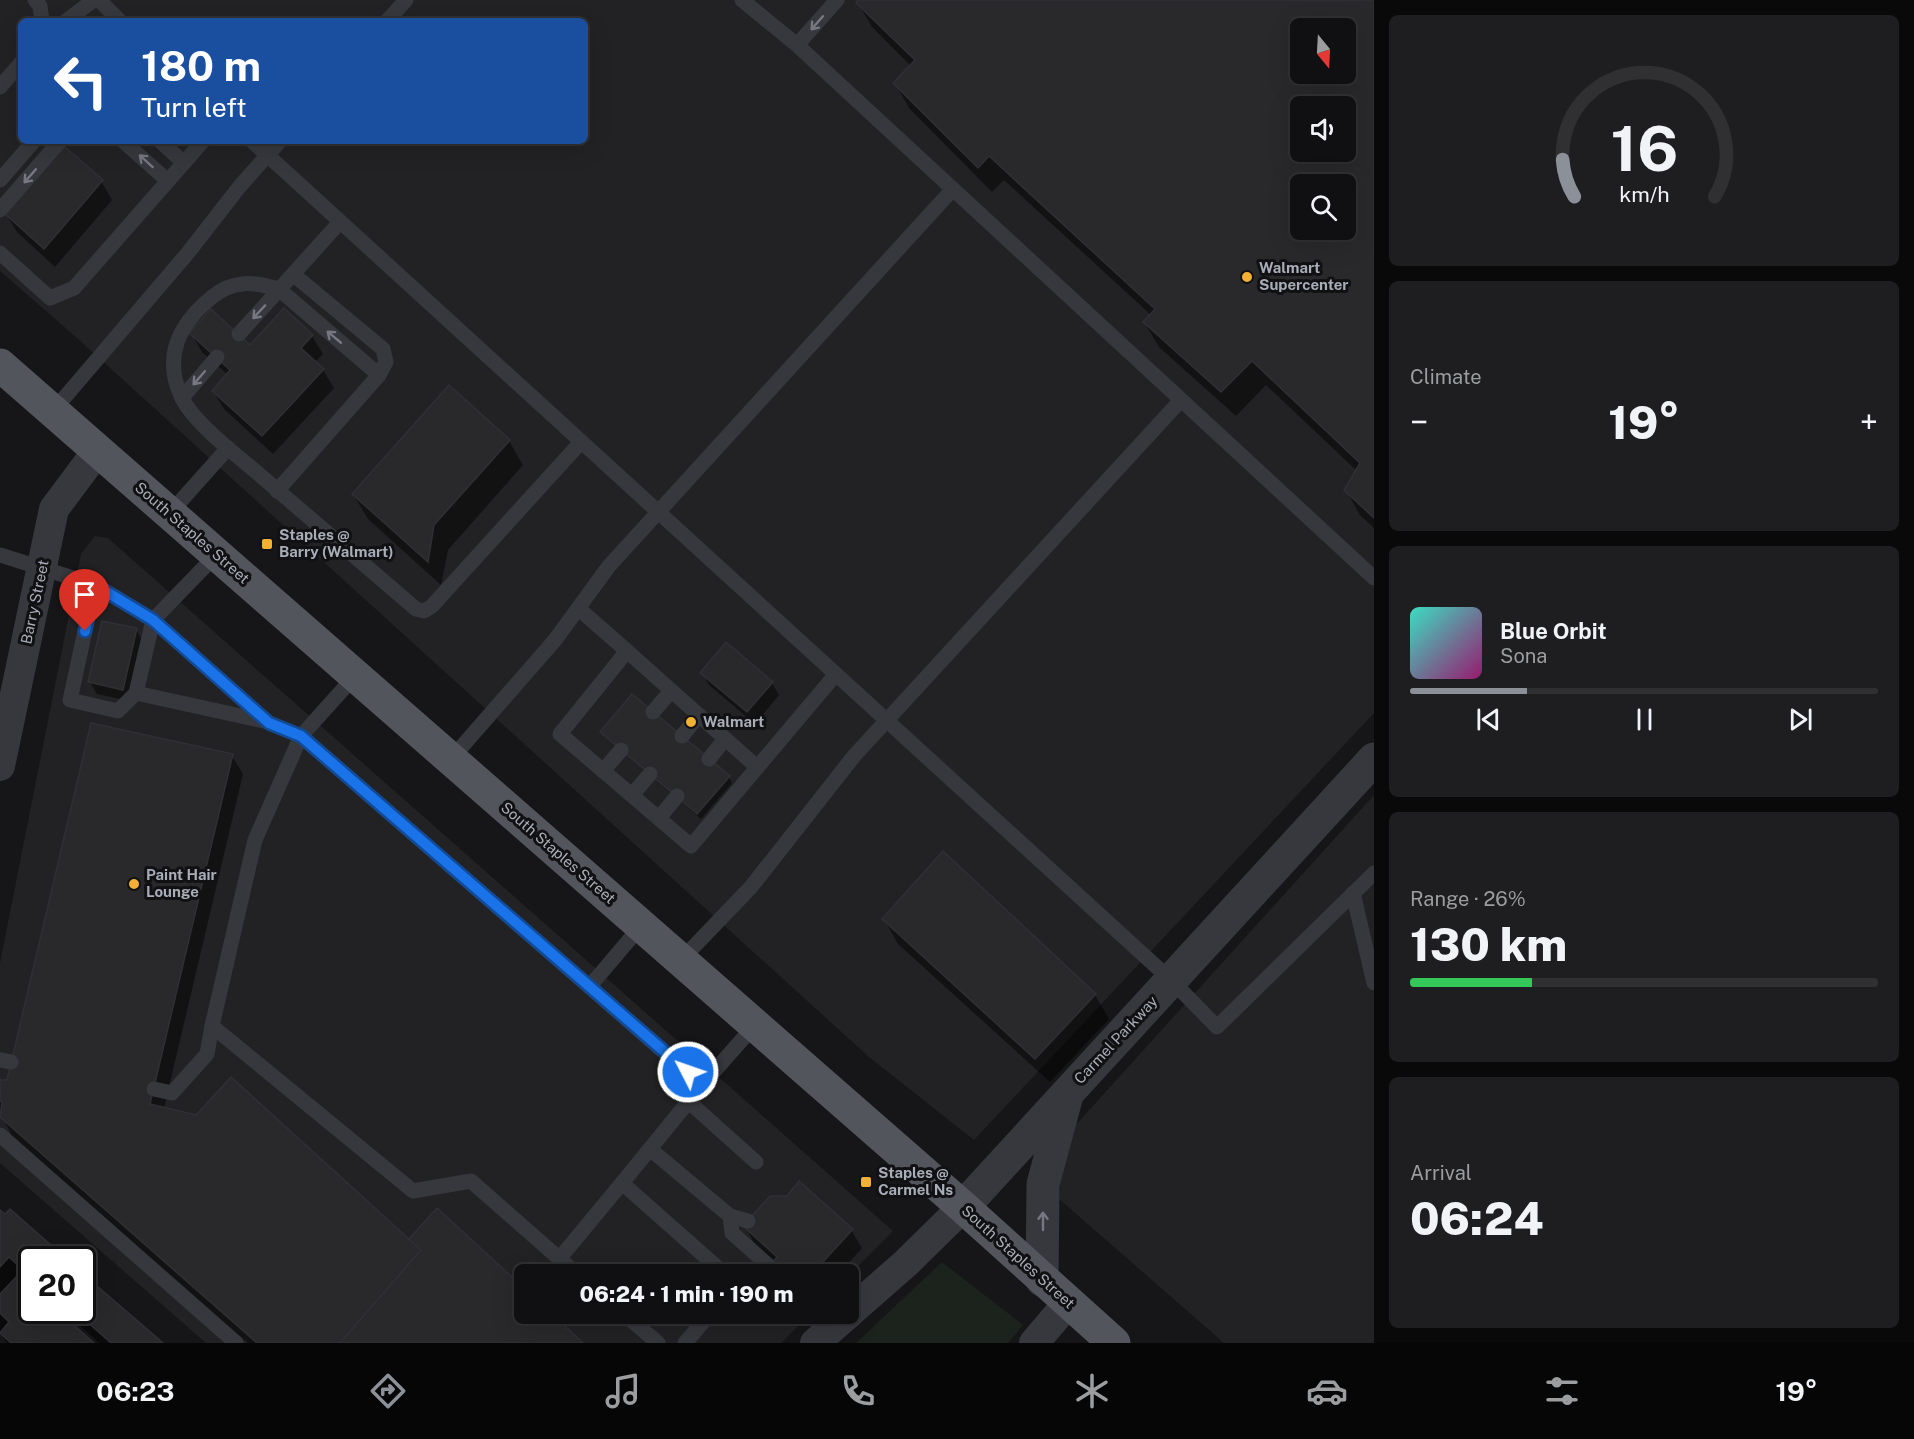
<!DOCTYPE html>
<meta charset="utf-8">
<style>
body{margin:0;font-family:"Public Sans",sans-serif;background:#1e1e20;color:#f1f3f6;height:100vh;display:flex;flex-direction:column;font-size:22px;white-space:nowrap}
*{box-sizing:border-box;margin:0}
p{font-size:20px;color:#9c9d9f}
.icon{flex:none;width:33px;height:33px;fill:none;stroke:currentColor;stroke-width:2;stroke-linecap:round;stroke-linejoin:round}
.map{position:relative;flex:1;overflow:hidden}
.sheet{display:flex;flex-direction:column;gap:15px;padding:15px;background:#09090a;width:540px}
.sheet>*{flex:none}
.guide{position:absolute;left:18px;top:18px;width:570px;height:126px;border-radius:9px;box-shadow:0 6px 24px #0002,0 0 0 2px #303032;background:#1a4fa0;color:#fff;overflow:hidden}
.needle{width:39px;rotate:162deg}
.controls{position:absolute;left:1290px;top:18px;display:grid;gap:12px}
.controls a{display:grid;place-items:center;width:66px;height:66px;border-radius:9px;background:#101012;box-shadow:0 6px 24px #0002,0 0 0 2px #303032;font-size:30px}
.speed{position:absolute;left:18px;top:1246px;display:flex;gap:12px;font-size:30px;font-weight:700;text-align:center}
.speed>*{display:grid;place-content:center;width:78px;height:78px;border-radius:50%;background:#101012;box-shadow:0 6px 24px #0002,0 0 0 2px #303032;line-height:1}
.speed .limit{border:3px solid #111;border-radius:9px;background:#fff;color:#111}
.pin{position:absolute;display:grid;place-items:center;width:51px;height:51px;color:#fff;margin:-62px -26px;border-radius:50% 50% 50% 0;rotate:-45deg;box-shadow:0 0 6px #0007}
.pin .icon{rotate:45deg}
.me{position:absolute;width:66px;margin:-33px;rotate:311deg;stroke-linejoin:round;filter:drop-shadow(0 0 4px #0008)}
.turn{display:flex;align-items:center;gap:21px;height:126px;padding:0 24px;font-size:27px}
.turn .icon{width:78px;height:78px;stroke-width:2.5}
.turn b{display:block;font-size:42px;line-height:51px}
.big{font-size:45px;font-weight:800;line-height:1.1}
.sheet .widget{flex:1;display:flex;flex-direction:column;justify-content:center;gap:9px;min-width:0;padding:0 21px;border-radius:9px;background:#1e1e20}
.sheet .dial{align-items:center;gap:0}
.dial svg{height:156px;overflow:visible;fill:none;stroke:#303032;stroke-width:7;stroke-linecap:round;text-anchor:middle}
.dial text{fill:#f1f3f6;stroke:none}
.song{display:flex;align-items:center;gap:18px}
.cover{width:72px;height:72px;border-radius:9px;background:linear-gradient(135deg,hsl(170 70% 55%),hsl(320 70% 35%))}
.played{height:6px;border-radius:3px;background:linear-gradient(90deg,#8c9099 25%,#303032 25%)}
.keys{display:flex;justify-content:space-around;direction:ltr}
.heat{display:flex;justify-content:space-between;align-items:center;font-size:33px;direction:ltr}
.charge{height:9px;border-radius:4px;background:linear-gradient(90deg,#34c759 26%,#303032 0)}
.trip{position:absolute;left:514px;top:1264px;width:345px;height:60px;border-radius:9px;background:#101012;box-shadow:0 6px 24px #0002,0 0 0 2px #303032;font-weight:800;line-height:60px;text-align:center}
.tab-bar{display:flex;height:96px;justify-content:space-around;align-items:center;background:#060607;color:#9c9d9f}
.tab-bar .icon{width:42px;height:42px}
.tab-bar .current{color:#8c9099}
.tab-bar b{font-size:27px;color:#f1f3f6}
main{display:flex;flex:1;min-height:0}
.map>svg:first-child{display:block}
.built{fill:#222225;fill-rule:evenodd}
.green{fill:#1c231d}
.shadow{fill:#0007;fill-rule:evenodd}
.building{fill:#29292c;stroke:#303034;stroke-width:1.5;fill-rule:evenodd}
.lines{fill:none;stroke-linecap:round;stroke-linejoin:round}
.service{stroke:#37383d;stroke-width:15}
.minor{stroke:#37383d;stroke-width:30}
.tertiary{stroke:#37383d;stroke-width:33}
.primary{stroke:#53555c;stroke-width:33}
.oneway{stroke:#757881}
.route-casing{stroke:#114b97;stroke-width:15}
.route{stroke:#1a73e8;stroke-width:10}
.poi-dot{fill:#f2b134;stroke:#111113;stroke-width:2}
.labels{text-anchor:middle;stroke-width:6;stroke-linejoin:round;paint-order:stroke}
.poi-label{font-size:15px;font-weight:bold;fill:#a8adb8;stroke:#111113;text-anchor:start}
.street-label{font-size:15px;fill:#a8adb8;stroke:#111113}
</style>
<main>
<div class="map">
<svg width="1374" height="1343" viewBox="0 0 1374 1343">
<rect width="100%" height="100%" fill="#161618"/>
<g class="built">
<path d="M0,0H1374V713L974,1140L869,1057L77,338L0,271ZM21,21H585V141H21ZM1300,28H1346V74H1300ZM1300,106H1346V152H1300ZM1300,184H1346V230H1300Z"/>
<polygon points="95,536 108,538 893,1231 849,1275 525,1275 525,1314 810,1314 781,1343 206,1343 0,1163 0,963 81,554"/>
<polygon points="1374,795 1374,1343 1224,1343 1059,1199 1063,1139"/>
</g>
<polygon class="green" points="942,1262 1023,1325 1008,1343 856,1343"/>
<g class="shadow">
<path d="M860,0H1374V528L1360,515L1346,490L1357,471L1266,385L1236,416L1159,347L1144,322L1151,315L1004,180L992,192L909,108L895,83L911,66L872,27L858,3ZM1300,28H1346V74H1300ZM1300,106H1346V152H1300ZM1300,184H1346V230H1300Z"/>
<polygon points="101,181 112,200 55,267 17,232 6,214"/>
<polygon points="191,333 250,347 312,336 323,354 315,362 323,370 334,388 273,454 224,409 213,391 228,375 202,352"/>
<polygon points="509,441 523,465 448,550 441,585 368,519 353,494"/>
<polygon points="136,629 143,642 130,701 97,694 90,682"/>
<polygon points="727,645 772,683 779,695 755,724 709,685 702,673"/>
<polygon points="602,732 729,777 732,783 701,819 605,737"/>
<polygon points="232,756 243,774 164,1108 409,1242 437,1211 525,1291 525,1314 549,1314 581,1343 248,1343 12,1136 0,1112 0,1081 8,1082"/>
<polygon points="884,919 1095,995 1109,1019 1050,1082 898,944"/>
<polygon points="0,1212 66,1260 32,1260 32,1311 55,1311 91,1343 7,1343 0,1333"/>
<polygon points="745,1226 851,1230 862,1248 838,1275 763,1275 774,1262 755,1245"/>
<polygon points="64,1311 82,1311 160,1343 99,1343"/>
<polygon points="790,1314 803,1314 798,1321"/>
</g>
<g class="building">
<path d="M858,0H1374V518L1344,490L1360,463L1252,361L1221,392L1143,322L1155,309L989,156L978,168L893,83L915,60L856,3ZM1300,28H1346V74H1300ZM1300,106H1346V152H1300ZM1300,184H1346V230H1300Z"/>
<polygon points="64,146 103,180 44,249 4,213"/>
<polygon points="284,308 313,335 301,348 324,369 262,436 212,391 230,370 189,333 211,309 250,345"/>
<polygon points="449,385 510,440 434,525 428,562 352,494"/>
<polygon points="102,621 137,628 123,690 88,682"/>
<polygon points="726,642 773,682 747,712 700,673"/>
<polygon points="632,694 730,776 697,814 600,732"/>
<polygon points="91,723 233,754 150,1104 196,1115 231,1077 421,1250 340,1343 257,1343 0,1117 2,1102 0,1101 0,1080 7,1080"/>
<polygon points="943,851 1096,994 1035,1059 882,919"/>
<polygon points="799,1181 853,1229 811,1275 761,1275 777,1257 743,1226 770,1196 787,1196"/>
<polygon points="437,1208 525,1289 525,1314 552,1314 583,1343 340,1343 421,1250 409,1239"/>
<polygon points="10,1209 68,1260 32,1260 32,1271 25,1265 22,1269 9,1257 0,1267 0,1210 5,1214"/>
<polygon points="82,1273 163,1343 111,1343 75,1311 82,1311"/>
<polygon points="18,1275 32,1288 32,1311 58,1311 94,1343 11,1343 0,1333 9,1322 0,1313 0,1294"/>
</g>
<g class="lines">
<g class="service">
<polyline points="35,0 40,6 42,21"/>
<polyline points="99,0 120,21"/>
<polyline points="742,0 797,45 1374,578"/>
<polyline points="66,21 94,0"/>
<polyline points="387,21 406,0"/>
<polyline points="797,45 837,0"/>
<polyline points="0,87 21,63"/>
<polyline points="123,141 168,181"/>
<polyline points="160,141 184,163"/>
<polyline points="252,141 1171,980 1217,1027 1374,873"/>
<polyline points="0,180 34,141"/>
<polyline points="0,210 60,141"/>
<polyline points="0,253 50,298 74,288 203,141"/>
<polyline points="239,334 340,222"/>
<path d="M379,375L280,290C255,281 233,280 212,297C179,324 163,356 181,396C192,421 233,452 254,470C308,517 362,563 416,609L424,611L432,606L581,442"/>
<polyline points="182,398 217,357"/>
<polyline points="53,411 187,254 240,186 280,141"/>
<polyline points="277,491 379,375 386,362 383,349 294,275"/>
<polyline points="170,513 228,448"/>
<polyline points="0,555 95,585 153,620 217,554"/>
<polyline points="95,585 70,700 118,711 136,693 153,620 269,723 301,736 355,676"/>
<polyline points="579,609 627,651"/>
<polyline points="136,693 268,722"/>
<polyline points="653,712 671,691"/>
<polyline points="682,736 699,715"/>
<polyline points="451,759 555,640 609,566 953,189"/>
<polyline points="709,759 725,739"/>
<polyline points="757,767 627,651 560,734 691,846 836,674"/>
<polyline points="603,771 621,750"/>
<polyline points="632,795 650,774"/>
<polyline points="659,818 677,796"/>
<polyline points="1353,893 1374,983"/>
<polyline points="681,960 751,887 854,756 1181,400"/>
<polyline points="590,986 641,926"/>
<polyline points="0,1060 11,1062"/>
<polyline points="702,1085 622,1183 726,1275"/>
<polyline points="154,1089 172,1093 207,1054 212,1026"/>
<polyline points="689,1102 756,1162"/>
<polyline points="0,1135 236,1343"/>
<polyline points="650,1149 730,1216 732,1233 769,1266"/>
<polyline points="730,1216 748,1221"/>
<polyline points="559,1259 622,1183"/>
<polyline points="578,1275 471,1181 413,1191 212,1026 255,840 301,736 702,1085 755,1025"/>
<polyline points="624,1314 658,1343"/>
<polyline points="685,1343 710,1314"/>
</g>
<g class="minor">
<polyline points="0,766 54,509 98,450"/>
<polyline points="849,1313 906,1263 963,1207"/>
<polyline points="815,1343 848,1314"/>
<polyline points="1034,1343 1068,1303"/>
</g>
<g class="tertiary">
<polyline points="963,1207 1374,759"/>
<polyline points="1042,1280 1043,1184 1066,1099"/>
</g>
<polyline class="primary" points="0,365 963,1207 1114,1343"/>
</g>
<defs><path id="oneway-shaft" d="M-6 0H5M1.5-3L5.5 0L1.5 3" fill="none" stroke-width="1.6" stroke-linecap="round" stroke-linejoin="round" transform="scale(1.5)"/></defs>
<g class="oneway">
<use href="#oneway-shaft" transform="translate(817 23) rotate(131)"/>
<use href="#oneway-shaft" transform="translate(146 161) rotate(-138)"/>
<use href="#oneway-shaft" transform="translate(30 176) rotate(131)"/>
<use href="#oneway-shaft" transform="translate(259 312) rotate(133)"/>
<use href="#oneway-shaft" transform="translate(334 337) rotate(-140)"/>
<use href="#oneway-shaft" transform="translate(199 378) rotate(131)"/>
<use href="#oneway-shaft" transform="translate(1043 1221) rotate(-90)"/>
</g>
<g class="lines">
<defs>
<polyline id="route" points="85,631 95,585 153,620 269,723 301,736 688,1072"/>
</defs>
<use href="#route" class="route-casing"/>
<use href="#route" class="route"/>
</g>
<g class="poi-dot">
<circle cx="1247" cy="277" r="6"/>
<rect x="261" y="538" width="12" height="12" rx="3"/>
<circle cx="691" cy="722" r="6"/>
<circle cx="134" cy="884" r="6"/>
<rect x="860" y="1176" width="12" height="12" rx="3"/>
</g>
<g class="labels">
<g class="poi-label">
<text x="1259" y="273">Walmart<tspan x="1259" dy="17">Supercenter</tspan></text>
<text x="279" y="540">Staples @<tspan x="279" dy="17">Barry (Walmart)</tspan></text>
<text x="703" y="727">Walmart</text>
<text x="146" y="880">Paint Hair<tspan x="146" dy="17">Lounge</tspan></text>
<text x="878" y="1178">Staples @<tspan x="878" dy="17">Carmel Ns</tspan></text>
</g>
<g class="street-label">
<text transform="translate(192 533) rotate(41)" y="5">South Staples Street</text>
<text transform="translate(35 602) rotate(-78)" y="5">Barry Street</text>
<text transform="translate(558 853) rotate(41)" y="5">South Staples Street</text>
<text transform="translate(1116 1040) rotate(-47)" y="5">Carmel Parkway</text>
<text transform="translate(1018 1257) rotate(42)" y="5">South Staples Street</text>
</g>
</g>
</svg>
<div class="controls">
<a><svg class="needle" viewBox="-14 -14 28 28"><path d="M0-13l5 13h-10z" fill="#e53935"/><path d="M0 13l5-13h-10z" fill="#9c9d9f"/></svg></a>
<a><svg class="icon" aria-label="sound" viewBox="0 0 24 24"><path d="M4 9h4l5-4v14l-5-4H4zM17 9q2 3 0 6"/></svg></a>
<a><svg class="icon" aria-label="search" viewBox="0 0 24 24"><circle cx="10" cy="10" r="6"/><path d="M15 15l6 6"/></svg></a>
</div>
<div class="speed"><div class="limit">20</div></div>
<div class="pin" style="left:85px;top:631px;background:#d93025"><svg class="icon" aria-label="arrive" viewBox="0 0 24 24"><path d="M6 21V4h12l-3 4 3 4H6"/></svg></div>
<svg class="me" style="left:688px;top:1072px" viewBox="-20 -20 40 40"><circle r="17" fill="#1a73e8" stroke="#fff" stroke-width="3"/><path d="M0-11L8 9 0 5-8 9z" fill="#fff"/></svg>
<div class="trip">06:24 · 1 min · 190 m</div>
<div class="guide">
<div class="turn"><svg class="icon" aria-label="left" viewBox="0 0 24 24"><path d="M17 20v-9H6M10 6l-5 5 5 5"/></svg><div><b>180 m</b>Turn left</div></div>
</div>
</div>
<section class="sheet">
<div class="widget dial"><svg viewBox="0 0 100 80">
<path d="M14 69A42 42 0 1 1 86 69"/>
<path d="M14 69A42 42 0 0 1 8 50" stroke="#8c9099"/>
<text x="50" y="56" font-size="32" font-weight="700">16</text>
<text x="50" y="72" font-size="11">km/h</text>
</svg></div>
<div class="widget"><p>Climate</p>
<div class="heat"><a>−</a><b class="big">19°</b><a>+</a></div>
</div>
<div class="widget">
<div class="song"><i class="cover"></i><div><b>Blue Orbit</b><p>Sona</p></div></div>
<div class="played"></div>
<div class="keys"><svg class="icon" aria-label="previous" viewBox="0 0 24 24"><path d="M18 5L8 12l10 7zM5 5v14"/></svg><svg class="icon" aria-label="pause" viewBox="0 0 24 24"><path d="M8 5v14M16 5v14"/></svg><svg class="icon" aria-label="next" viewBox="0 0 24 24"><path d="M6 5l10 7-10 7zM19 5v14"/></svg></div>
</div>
<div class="widget"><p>Range · 26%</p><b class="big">130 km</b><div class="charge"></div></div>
<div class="widget"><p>Arrival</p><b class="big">06:24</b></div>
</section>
</main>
<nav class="tab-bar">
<b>06:23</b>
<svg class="icon current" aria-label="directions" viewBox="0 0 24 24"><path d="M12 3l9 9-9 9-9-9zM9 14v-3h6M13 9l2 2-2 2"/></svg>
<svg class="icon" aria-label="music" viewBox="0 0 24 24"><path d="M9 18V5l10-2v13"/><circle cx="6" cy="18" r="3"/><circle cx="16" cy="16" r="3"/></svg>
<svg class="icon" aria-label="phone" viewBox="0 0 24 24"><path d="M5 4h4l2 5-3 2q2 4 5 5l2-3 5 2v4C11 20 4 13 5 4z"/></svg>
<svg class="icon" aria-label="climate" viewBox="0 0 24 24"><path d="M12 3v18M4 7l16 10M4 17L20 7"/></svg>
<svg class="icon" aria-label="car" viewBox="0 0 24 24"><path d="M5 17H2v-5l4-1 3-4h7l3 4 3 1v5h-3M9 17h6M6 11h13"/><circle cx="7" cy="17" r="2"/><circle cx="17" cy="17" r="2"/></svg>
<svg class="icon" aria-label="filters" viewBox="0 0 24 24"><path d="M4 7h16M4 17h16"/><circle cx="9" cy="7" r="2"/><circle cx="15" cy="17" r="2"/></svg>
<b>19°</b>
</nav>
